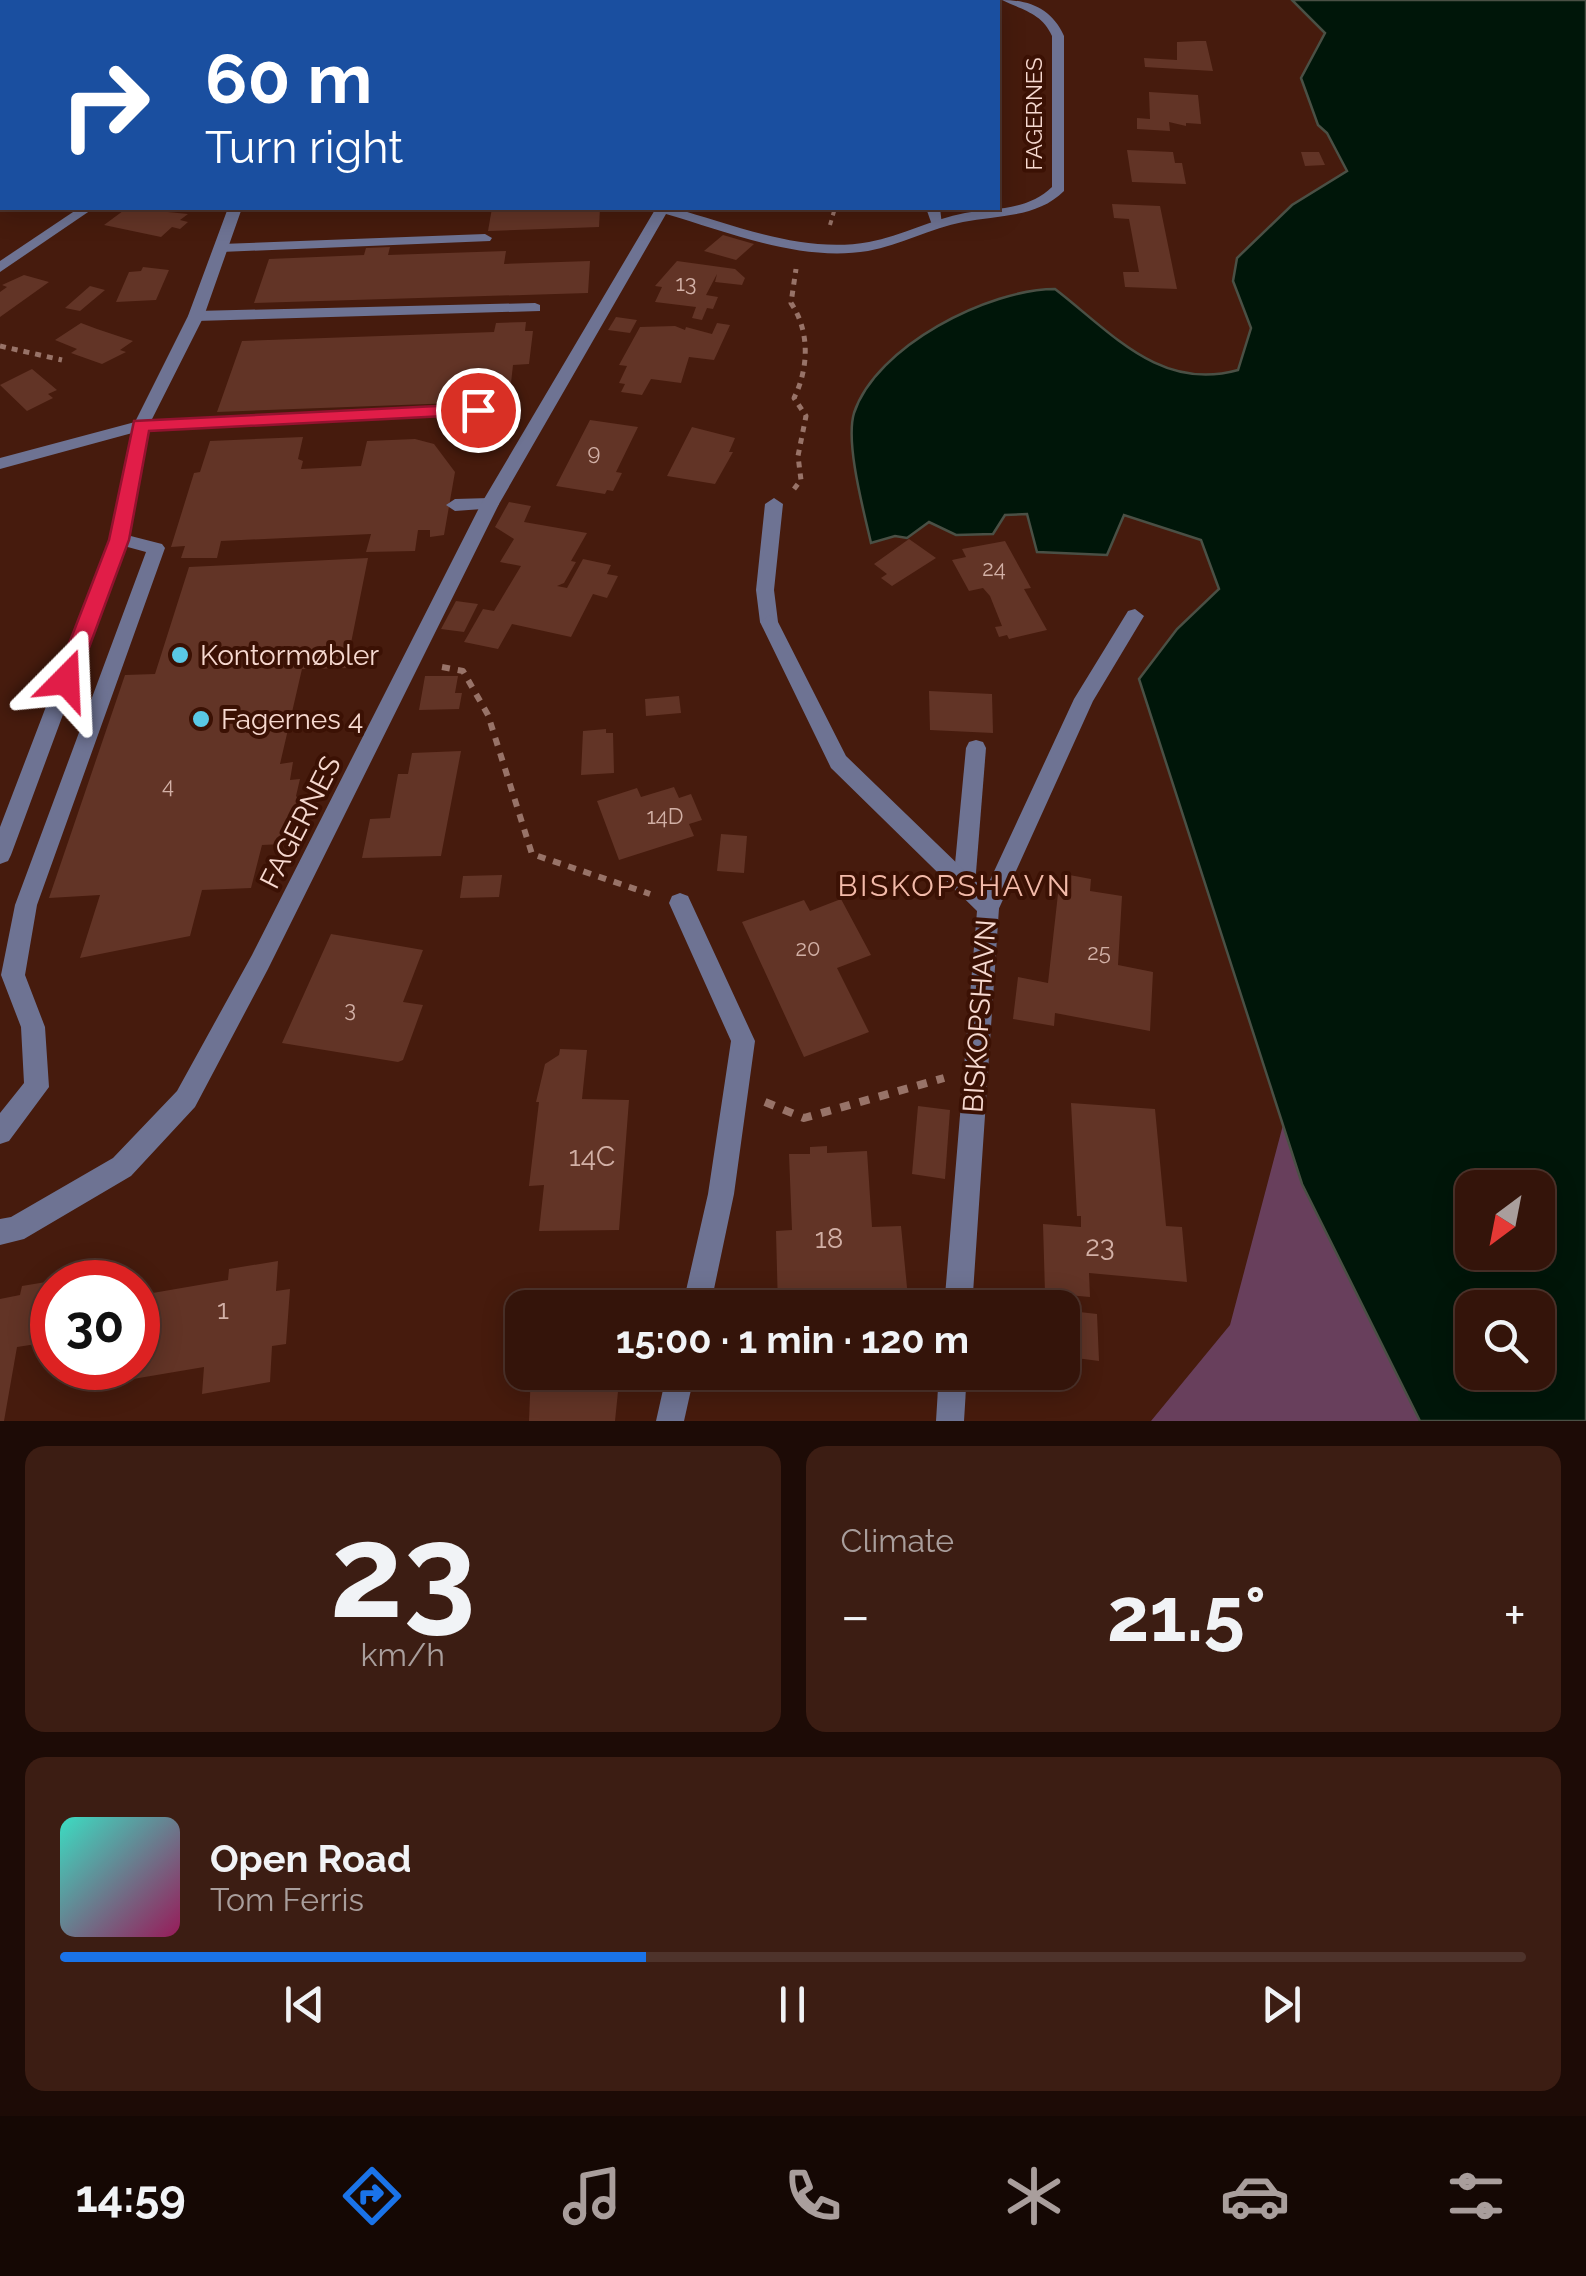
<!DOCTYPE html>
<meta charset="utf-8">
<style>
body{margin:0;font-family:Raleway,sans-serif;background:#3c1d13;color:#f1f3f6;height:100vh;display:flex;flex-direction:column;font-size:38px;white-space:nowrap}
*{box-sizing:border-box;margin:0}
p{font-size:32px;color:#a99e9c}
.icon{flex:none;width:55px;height:55px;fill:none;stroke:currentColor;stroke-width:2;stroke-linecap:round;stroke-linejoin:round}
.map{position:relative;height:1421px;overflow:hidden}
.sheet{display:flex;flex-direction:column;gap:25px;padding:25px;background:#1d0b06;flex:1}
.sheet>*{flex:none}
.guide{position:absolute;left:0px;top:0px;width:1000px;height:210px;box-shadow:0 5px 25px #0003,0 0 0 2px #4e332b;background:#1a4fa0;color:#fff;overflow:hidden}
.needle{width:65px;rotate:212deg}
.fabs{position:absolute;left:1455px;top:1170px;display:grid;gap:20px}
.fabs a{display:grid;place-items:center;width:100px;height:100px;border-radius:20px;background:#34140a;box-shadow:0 5px 25px #0003,0 0 0 2px #4e332b;font-size:50px}
.speed{position:absolute;left:30px;top:1260px;display:flex;gap:20px;font-size:50px;font-weight:700;text-align:center}
.speed>*{display:grid;place-content:center;width:130px;height:130px;border-radius:50%;background:#34140a;box-shadow:0 5px 25px #0003,0 0 0 2px #4e332b;line-height:1}
.speed .limit{border:15px solid #d22;background:#fff;color:#111}
.pin{position:absolute;display:grid;place-items:center;width:85px;height:85px;color:#fff;margin:-42px;border:5px solid #fff;border-radius:50%;box-shadow:0 2px 10px #0007}
.me{position:absolute;width:110px;margin:-55px;rotate:21deg;stroke-linejoin:round;filter:drop-shadow(0 0 8px #0008)}
.turn{display:flex;align-items:center;gap:35px;height:210px;padding:0 40px;font-size:45px}
.turn .icon{width:130px;height:130px;stroke-width:2.5}
.turn b{display:block;font-size:70px;line-height:85px}
.big{font-size:75px;font-weight:700;line-height:1.1}
.sheet .widget{flex:1;display:flex;flex-direction:column;justify-content:center;gap:15px;min-width:0;padding:0 35px;border-radius:20px;background:#3c1d13}
.sheet .dial{align-items:center;gap:0}
.dial b{font-size:130px;line-height:1}
.song{display:flex;align-items:center;gap:30px}
.cover{width:120px;height:120px;border-radius:15px;background:linear-gradient(135deg,hsl(170 70% 55%),hsl(330 70% 35%))}
.played{height:10px;border-radius:5px;background:linear-gradient(90deg,#1a73e8 40%,#4e332b 40%)}
.keys{display:flex;justify-content:space-around;direction:ltr}
.heat{display:flex;justify-content:space-between;align-items:center;font-size:55px;direction:ltr}
.sheet .tiles{flex:1;display:grid;gap:25px;grid-template-columns:1fr 1fr}
.widget:last-child{grid-column:span 2}
.trip{position:absolute;left:505px;top:1290px;width:575px;height:100px;border-radius:20px;background:#34140a;box-shadow:0 5px 25px #0003,0 0 0 2px #4e332b;font-weight:700;line-height:100px;text-align:center}
.menu{display:flex;height:160px;justify-content:space-around;align-items:center;background:#150804;color:#a99e9c}
.menu .icon{width:70px;height:70px}
.menu .selected{color:#1a73e8}
.menu b{font-size:45px;color:#f1f3f6}
.map>svg:first-child{display:block}
.green{fill:#683f5c}
.water{fill:#001609;stroke:#4a5045;stroke-width:2.5;fill-rule:evenodd}
.building{fill:#623426}
.lines{fill:none;stroke-linecap:round;stroke-linejoin:round}
.path-far3{stroke:#987368;stroke-width:4;stroke-dasharray:5 5;stroke-linecap:butt}
.path-far2{stroke:#987368;stroke-width:5;stroke-dasharray:6 6;stroke-linecap:butt}
.path-far1{stroke:#987368;stroke-width:6;stroke-dasharray:8 8;stroke-linecap:butt}
.path{stroke:#987368;stroke-width:8;stroke-dasharray:10 10;stroke-linecap:butt}
.service{fill:#6e7393;fill-rule:evenodd}
.minor{fill:#6e7393;fill-rule:evenodd}
.tertiary{fill:#6e7393;fill-rule:evenodd}
.route{fill:#e11d48;stroke:#92132f;stroke-width:2.5}
.poi-dot{fill:#5ac8e5;stroke:#3b1104;stroke-width:4}
.labels{text-anchor:middle;stroke-width:8;stroke-linejoin:round;paint-order:stroke}
.far-street-label{font-size:22px;fill:#f7d9d0;stroke:#3b1104}
.number-label{font-size:22px;fill:#d2b0a6}
.poi-label{font-size:28px;fill:#f7d9d0;stroke:#3b1104;text-anchor:start}
.street-label{font-size:28px;fill:#f7d9d0;stroke:#3b1104}
.near-number-label{font-size:28px;fill:#d2b0a6}
.neighbourhood-label{font-size:30px;letter-spacing:2.5px;fill:#f3baa9;stroke:#3b1104}
</style>
<div class="map">
<svg width="1586" height="1421" viewBox="0 0 1586 1421">
<rect width="100%" height="100%" fill="#461b0d"/>
<polygon class="green" points="1283,1125 1302,1184 1420,1421 1151,1421 1230,1325"/>
<path class="water" d="M1292,0H1586V1421H1420L1302,1184L1139,679L1177,629L1219,589L1201,540L1124,515L1107,555L1037,552L1027,514L1005,515L993,534L956,535L929,522L907,538L895,536L871,543C864,512 845,443 854,413C876,346 989,289 1055,289C1111,332 1160,392 1238,370L1251,328L1233,281L1237,258L1292,205L1347,171L1327,133L1318,125L1301,78L1325,33ZM1472,1188H1538V1252H1472ZM1472,1308H1538V1372H1472Z"/>
<g class="building">
<polygon points="1197,41 1206,41 1213,71 1145,67 1144,58 1177,60 1177,42"/>
<polygon points="1149,92 1198,95 1201,124 1186,123 1186,126 1169,122 1170,131 1137,129 1137,118 1150,119"/>
<polygon points="1127,150 1173,152 1175,163 1182,163 1186,184 1132,182"/>
<polygon points="1301,152 1319,152 1325,165 1305,166"/>
<polygon points="1112,204 1160,206 1177,289 1125,287 1123,272 1139,272 1129,219 1114,218"/>
<polygon points="127,208 188,214 180,220 188,222 180,229 172,227 161,237 104,225"/>
<polygon points="492,208 600,208 599,227 488,231"/>
<polygon points="723,235 754,244 736,260 704,251"/>
<polygon points="390,247 388,255 506,251 504,264 590,261 588,293 254,303 269,259 364,255 366,248"/>
<polygon points="677,261 735,269 745,278 742,285 715,282 717,274 706,295 718,297 713,309 707,308 702,320 692,318 696,307 655,302 662,287 655,286"/>
<polygon points="143,267 169,270 156,300 116,302 129,272 141,271"/>
<polygon points="24,275 49,282 0,317 0,292 7,287 2,285"/>
<polygon points="90,286 105,290 80,311 65,308"/>
<polygon points="616,317 637,320 630,333 608,330"/>
<polygon points="526,322 525,331 533,331 529,364 513,365 509,401 217,412 242,341 494,332 496,323"/>
<polygon points="81,323 97,329 133,341 120,350 126,352 102,364 71,353 77,349 55,340"/>
<polygon points="717,323 730,325 714,360 689,357 681,383 651,379 642,395 621,392 625,384 619,383 627,366 619,365 640,327 675,326 685,330 686,327 712,334"/>
<polygon points="32,369 57,390 48,394 53,398 27,411 0,385"/>
<polygon points="590,420 638,427 616,472 622,473 613,491 607,490 605,494 556,486"/>
<polygon points="692,427 735,438 729,452 733,452 715,484 667,476"/>
<polygon points="303,437 298,459 303,461 301,469 361,466 367,441 415,439 434,444 455,472 444,535 430,537 430,530 418,530 415,551 366,552 371,534 221,541 217,558 181,558 185,546 171,547 194,473 200,472 210,441"/>
<polygon points="509,502 531,506 524,522 587,533 571,561 576,562 564,583 557,586 567,588 583,559 611,565 607,574 618,576 607,598 593,594 571,637 512,624 498,649 464,642 483,609 494,611 521,566 500,562 514,539 495,527"/>
<polygon points="909,539 936,558 892,586 881,578 887,574 874,564"/>
<polygon points="1005,541 1031,588 1024,589 1047,630 1009,639 1007,635 999,637 995,627 1002,626 990,596 983,588 969,591 952,560 966,557 962,549"/>
<polygon points="368,558 346,668 302,669 280,764 293,762 290,780 300,779 296,796 304,805 290,815 283,844 262,845 251,888 202,890 190,936 80,958 100,895 49,898 125,675 155,674 189,567"/>
<polygon points="456,601 478,604 464,632 441,629"/>
<polygon points="425,676 458,676 455,693 462,693 459,709 419,710"/>
<polygon points="929,691 992,694 993,733 930,730"/>
<polygon points="679,696 681,713 646,716 645,699"/>
<polygon points="606,729 606,733 613,733 614,773 581,775 583,731"/>
<polygon points="461,751 441,856 362,858 370,819 390,818 398,774 408,774 412,753"/>
<polygon points="674,787 679,798 691,794 702,820 689,824 694,836 619,860 597,801 637,788 641,797"/>
<polygon points="721,834 747,836 744,873 717,871"/>
<polygon points="1064,874 1091,879 1090,891 1122,896 1118,965 1153,972 1150,1031 1055,1013 1054,1026 1013,1019 1018,977 1048,983 1059,885 1063,886"/>
<polygon points="502,875 499,897 460,898 463,876"/>
<polygon points="841,899 871,955 837,968 869,1032 804,1057 742,922 804,900 810,911"/>
<polygon points="331,934 423,950 403,1002 423,1005 403,1060 398,1062 282,1043"/>
<polygon points="560,1049 587,1050 582,1099 629,1100 619,1230 539,1231 544,1185 529,1186 539,1102 536,1102 545,1064 559,1055"/>
<polygon points="1071,1103 1155,1109 1166,1226 1182,1227 1187,1282 1089,1273 1090,1297 1045,1293 1043,1224 1081,1227 1081,1216 1077,1216"/>
<polygon points="918,1106 950,1110 945,1179 912,1174"/>
<polygon points="827,1146 827,1153 867,1151 872,1227 901,1226 909,1308 778,1308 776,1231 792,1230 789,1154 810,1154 810,1147"/>
<polygon points="278,1261 276,1291 290,1289 286,1344 272,1346 270,1382 202,1394 204,1367 133,1379 138,1368 141,1295 228,1280 229,1269"/>
<polygon points="52,1281 43,1343 17,1347 4,1421 0,1421 0,1299 20,1295 22,1286"/>
<polygon points="1062,1310 1097,1314 1099,1361 1076,1358 1062,1345"/>
<polygon points="531,1372 620,1372 615,1421 529,1421"/>
</g>
<g class="lines">
<g class="path-far3">
<polyline points="197,2 204,0"/>
<polyline points="0,4 3,0"/>
<polyline points="830,225 835,208"/>
</g>
<g class="path-far2">
<polyline points="0,346 62,360"/>
<path d="M794,489L801,480L798,456L806,416L794,398C809,368 810,331 791,303L796,269"/>
</g>
<polyline class="path-far1" points="442,667 463,671 488,715 532,854 650,894"/>
<polyline class="path" points="765,1102 804,1118 944,1078"/>
<g class="service">
<polygon points="926,208 940,208 942,225 932,225"/>
<polygon points="485,234 492,238 490,241 221,252 214,248 221,244"/>
<polygon points="535,303 540,305 540,311 196,321 188,316 196,311"/>
<polygon points="478,405 486,410 484,414 141,430 133,425 141,420"/>
<polygon points="490,498 499,504 496,508 455,511 446,505 455,499"/>
<polygon points="774,498 783,504 774,590 778,622 769,629 760,622 756,590 765,504"/>
<polygon points="119,533 162,544 165,548 37,905 25,975 45,1027 49,1087 9,1141 0,1144 0,1113 24,1083 21,1027 1,975 15,905 146,552 113,543 110,539"/>
<polygon points="1135,609 1144,616 1093,701 996,915 988,918 980,915 977,908 1074,699 1128,611"/>
<polygon points="976,740 983,742 986,748 975,885 972,892 964,894 956,892 953,885 966,748 969,742"/>
</g>
<g class="minor">
<path d="M1002,0C1030,0 1052,9 1064,36V191C1037,218 998,215 963,222C931,228 901,245 868,251C800,262 731,233 666,214L499,504L268,969L195,1107L131,1176L24,1239L0,1245V1219L11,1217L113,1158L177,1091L252,955L481,504L656,208H673C735,225 803,254 869,242C902,236 932,219 965,213C995,208 1029,210 1052,187V36C1042,13 1022,10 1002,0Z"/>
<polygon points="79,208 94,208 0,272 0,261"/>
<polygon points="141,420 149,425 128,539 11,855 8,861 0,864 0,827 110,539 133,425"/>
<polygon points="769,615 778,622 846,756 996,901 999,908 972,1308 944,1308 977,911 831,768 760,622"/>
<polygon points="680,893 688,896 755,1041 734,1194 710,1308 682,1308 708,1194 731,1041 669,903 672,896"/>
<polygon points="667,1372 695,1372 684,1421 656,1421"/>
<polygon points="939,1372 967,1372 964,1421 936,1421"/>
</g>
<polygon class="tertiary" points="228,208 242,208 204,316 147,429 0,469 0,458 135,422 188,316"/>
</g>
<polygon class="route" points="478,404 488,410 485,414 149,431 129,540 77,680 74,686 58,686 55,680 109,540 134,421"/>
<g class="poi-dot">
<circle cx="180" cy="655" r="10"/>
<circle cx="201" cy="719" r="10"/>
</g>
<g class="labels">
<g class="far-street-label">
<text transform="translate(1034 114) rotate(-90)" y="8">FAGERNES</text>
</g>
<g class="number-label">
<text x="686" y="291">13</text>
<text x="594" y="460">9</text>
<text x="994" y="576">24</text>
<text x="168" y="793">4</text>
<text x="665" y="824">14D</text>
<text x="808" y="956">20</text>
<text x="1099" y="960">25</text>
<text x="350" y="1017">3</text>
</g>
<g class="poi-label">
<text x="200" y="665">Kontormøbler</text>
<text x="221" y="729">Fagernes 4</text>
</g>
<g class="street-label">
<text transform="translate(300 822) rotate(-63)" y="10">FAGERNES</text>
<text transform="translate(979 1016) rotate(-86)" y="10">BISKOPSHAVN</text>
</g>
<g class="near-number-label">
<text x="592" y="1166">14C</text>
<text x="829" y="1248">18</text>
<text x="1100" y="1256">23</text>
<text x="223" y="1319">1</text>
</g>
<g class="neighbourhood-label">
<text x="955" y="896">BISKOPSHAVN</text>
</g>
</g>
</svg>
<div class="fabs">
<a><svg class="needle" viewBox="-14 -14 28 28"><path d="M0-13l5 13h-10z" fill="#e53935"/><path d="M0 13l5-13h-10z" fill="#a99e9c"/></svg></a>
<a><svg class="icon" aria-label="search" viewBox="0 0 24 24"><circle cx="10" cy="10" r="6"/><path d="M15 15l6 6"/></svg></a>
</div>
<div class="speed"><div class="limit">30</div></div>
<div class="pin" style="left:478px;top:410px;background:#d93025"><svg class="icon" aria-label="arrive" viewBox="0 0 24 24"><path d="M6 21V4h12l-3 4 3 4H6"/></svg></div>
<svg class="me" style="left:66px;top:680px" viewBox="-20 -20 40 40"><path d="M0-17L14 15 0 8-14 15z" fill="#e11d48" stroke="#fff" stroke-width="4"/></svg>
<div class="trip">15:00 · 1 min · 120 m</div>
<div class="guide">
<div class="turn"><svg class="icon" aria-label="right" viewBox="0 0 24 24"><path d="M7 20v-9h11M14 6l5 5-5 5"/></svg><div><b>60 m</b>Turn right</div></div>
</div>
</div>
<section class="sheet">
<div class="tiles">
<div class="widget dial"><b>23</b><p>km/h</p></div>
<div class="widget"><p>Climate</p>
<div class="heat"><a>−</a><b class="big">21.5°</b><a>+</a></div>
</div>
<div class="widget">
<div class="song"><i class="cover"></i><div><b>Open Road</b><p>Tom Ferris</p></div></div>
<div class="played"></div>
<div class="keys"><svg class="icon" aria-label="previous" viewBox="0 0 24 24"><path d="M18 5L8 12l10 7zM5 5v14"/></svg><svg class="icon" aria-label="pause" viewBox="0 0 24 24"><path d="M8 5v14M16 5v14"/></svg><svg class="icon" aria-label="next" viewBox="0 0 24 24"><path d="M6 5l10 7-10 7zM19 5v14"/></svg></div>
</div>
</div>
</section>
<nav class="menu">
<b>14:59</b>
<svg class="icon selected" aria-label="directions" viewBox="0 0 24 24"><path d="M12 3l9 9-9 9-9-9zM9 14v-3h6M13 9l2 2-2 2"/></svg>
<svg class="icon" aria-label="music" viewBox="0 0 24 24"><path d="M9 18V5l10-2v13"/><circle cx="6" cy="18" r="3"/><circle cx="16" cy="16" r="3"/></svg>
<svg class="icon" aria-label="phone" viewBox="0 0 24 24"><path d="M5 4h4l2 5-3 2q2 4 5 5l2-3 5 2v4C11 20 4 13 5 4z"/></svg>
<svg class="icon" aria-label="climate" viewBox="0 0 24 24"><path d="M12 3v18M4 7l16 10M4 17L20 7"/></svg>
<svg class="icon" aria-label="car" viewBox="0 0 24 24"><path d="M5 17H2v-5l4-1 3-4h7l3 4 3 1v5h-3M9 17h6M6 11h13"/><circle cx="7" cy="17" r="2"/><circle cx="17" cy="17" r="2"/></svg>
<svg class="icon" aria-label="filters" viewBox="0 0 24 24"><path d="M4 7h16M4 17h16"/><circle cx="9" cy="7" r="2"/><circle cx="15" cy="17" r="2"/></svg>
</nav>
